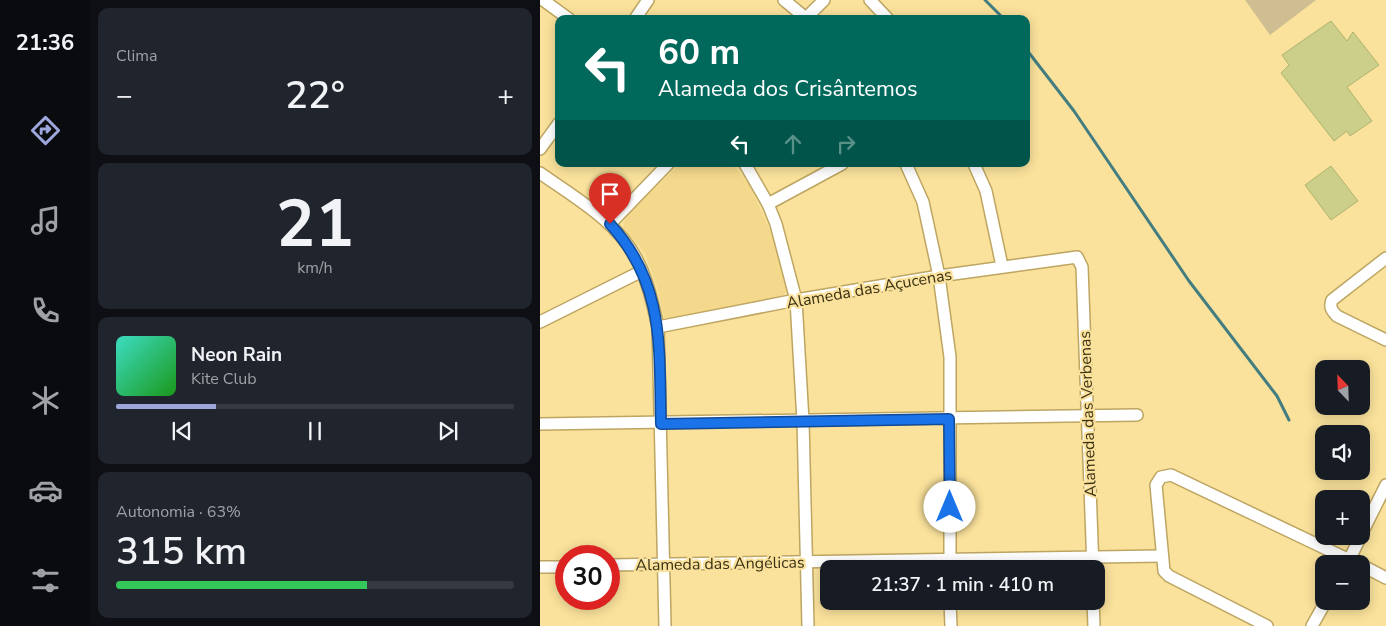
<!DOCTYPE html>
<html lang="pt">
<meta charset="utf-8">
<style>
body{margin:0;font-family:"Nunito Sans",sans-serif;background:#20242c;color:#f1f3f6;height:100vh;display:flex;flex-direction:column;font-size:19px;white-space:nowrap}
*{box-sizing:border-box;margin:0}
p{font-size:16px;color:#9ea1a6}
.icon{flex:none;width:28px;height:28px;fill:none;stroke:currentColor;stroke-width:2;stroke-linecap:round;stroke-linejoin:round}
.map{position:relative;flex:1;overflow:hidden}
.panel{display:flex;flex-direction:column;gap:8px;padding:8px;background:#0d0f14;width:450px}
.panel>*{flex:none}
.guide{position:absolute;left:15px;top:15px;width:475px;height:152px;border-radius:10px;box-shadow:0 2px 12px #0003;background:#00695c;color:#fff;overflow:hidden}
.needle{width:32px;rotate:337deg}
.tools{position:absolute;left:775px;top:360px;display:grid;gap:10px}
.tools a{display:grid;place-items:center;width:55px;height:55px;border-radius:10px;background:#171b24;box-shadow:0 2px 12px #0003;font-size:25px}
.speed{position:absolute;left:15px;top:545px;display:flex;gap:10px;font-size:25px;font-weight:700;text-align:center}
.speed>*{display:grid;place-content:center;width:65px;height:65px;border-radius:50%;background:#171b24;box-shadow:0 2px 12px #0003;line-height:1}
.speed .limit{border:8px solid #d22;background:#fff;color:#111}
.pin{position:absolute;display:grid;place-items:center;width:42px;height:42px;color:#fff;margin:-51px -21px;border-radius:50% 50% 50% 0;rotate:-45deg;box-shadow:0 0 5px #0007}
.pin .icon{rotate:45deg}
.me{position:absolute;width:55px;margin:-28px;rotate:0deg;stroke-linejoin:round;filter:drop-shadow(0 0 4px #0008)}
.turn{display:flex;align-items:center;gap:18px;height:105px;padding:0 20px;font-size:22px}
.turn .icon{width:65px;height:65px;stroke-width:2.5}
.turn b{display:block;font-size:35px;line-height:42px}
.lanes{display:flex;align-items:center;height:48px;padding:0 20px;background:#0003;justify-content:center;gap:25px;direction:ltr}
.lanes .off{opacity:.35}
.big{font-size:38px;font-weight:600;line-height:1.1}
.panel .widget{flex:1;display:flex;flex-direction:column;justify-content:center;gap:8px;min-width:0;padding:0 18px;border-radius:10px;background:#20242c}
.panel .dial{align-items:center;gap:0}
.dial b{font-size:65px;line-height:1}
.song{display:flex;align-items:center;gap:15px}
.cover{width:60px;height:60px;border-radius:8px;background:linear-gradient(135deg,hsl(170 70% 55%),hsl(120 70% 35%))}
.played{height:5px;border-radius:2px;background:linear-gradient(90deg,#9ea7dc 25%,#363941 25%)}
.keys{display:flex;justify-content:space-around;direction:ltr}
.heat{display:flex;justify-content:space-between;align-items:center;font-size:28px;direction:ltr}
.charge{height:8px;border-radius:4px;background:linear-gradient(90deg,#34c759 63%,#363941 0)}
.trip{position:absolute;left:280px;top:560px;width:285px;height:50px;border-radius:10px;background:#171b24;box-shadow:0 2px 12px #0003;font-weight:600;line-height:50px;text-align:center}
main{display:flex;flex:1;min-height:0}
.tab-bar{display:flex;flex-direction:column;width:90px;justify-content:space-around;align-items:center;background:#090b0e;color:#9ea1a6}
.tab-bar .icon{width:35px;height:35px}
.tab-bar .selected{color:#9ea7dc}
.tab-bar b{font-size:22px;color:#f1f3f6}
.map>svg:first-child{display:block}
.built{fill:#f4d98c}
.green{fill:#cebe91}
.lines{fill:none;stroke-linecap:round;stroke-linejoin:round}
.stream{stroke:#437d80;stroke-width:3}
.building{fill:#cbcf89;stroke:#afb36e}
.street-casing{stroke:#bda562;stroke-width:14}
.street{stroke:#fff;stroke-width:11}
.route-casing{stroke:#114b97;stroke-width:12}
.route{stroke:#1a73e8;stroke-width:9}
.labels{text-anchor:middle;stroke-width:4.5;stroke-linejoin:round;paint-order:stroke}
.street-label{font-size:16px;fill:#3b3115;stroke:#fae29c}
</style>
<main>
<nav class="tab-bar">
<b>21:36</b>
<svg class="icon selected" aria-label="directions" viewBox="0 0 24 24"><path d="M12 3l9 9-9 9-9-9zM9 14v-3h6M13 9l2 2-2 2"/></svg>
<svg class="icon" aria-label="music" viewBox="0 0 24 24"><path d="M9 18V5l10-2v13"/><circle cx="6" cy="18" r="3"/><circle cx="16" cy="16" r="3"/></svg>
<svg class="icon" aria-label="phone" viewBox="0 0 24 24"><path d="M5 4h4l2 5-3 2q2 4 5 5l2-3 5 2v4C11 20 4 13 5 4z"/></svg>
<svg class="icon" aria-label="climate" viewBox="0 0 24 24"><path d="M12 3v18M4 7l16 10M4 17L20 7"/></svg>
<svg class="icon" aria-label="car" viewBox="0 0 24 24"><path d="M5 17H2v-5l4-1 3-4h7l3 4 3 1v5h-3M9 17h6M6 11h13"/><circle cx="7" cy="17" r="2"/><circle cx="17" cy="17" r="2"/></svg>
<svg class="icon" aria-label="filters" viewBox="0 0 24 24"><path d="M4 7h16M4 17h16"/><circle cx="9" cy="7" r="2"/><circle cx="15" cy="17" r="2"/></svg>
</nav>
<section class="panel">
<div class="widget"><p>Clima</p>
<div class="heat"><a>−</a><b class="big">22°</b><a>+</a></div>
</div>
<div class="widget dial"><b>21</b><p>km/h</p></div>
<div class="widget">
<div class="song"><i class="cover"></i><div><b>Neon Rain</b><p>Kite Club</p></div></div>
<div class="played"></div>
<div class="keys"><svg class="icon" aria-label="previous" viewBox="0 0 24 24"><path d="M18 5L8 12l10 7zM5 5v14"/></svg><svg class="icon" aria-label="pause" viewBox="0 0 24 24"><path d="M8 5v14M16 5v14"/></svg><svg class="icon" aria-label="next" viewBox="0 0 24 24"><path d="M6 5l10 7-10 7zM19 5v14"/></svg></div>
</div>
<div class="widget"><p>Autonomia · 63%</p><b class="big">315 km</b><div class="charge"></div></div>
</section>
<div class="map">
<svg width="846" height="626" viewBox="0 0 846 626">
<rect width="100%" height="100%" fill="#fae29c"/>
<polygon class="built" points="140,164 192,164 209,184 233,237 246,288 246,293 242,296 130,320 124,317 116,283 105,253 83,228 86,216"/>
<polygon class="green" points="705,0 776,0 730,35"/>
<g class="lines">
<g class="stream">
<polyline points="445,0 464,19"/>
<polyline points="486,49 534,111 649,281 737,396 749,420"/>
</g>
</g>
<g class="building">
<polygon points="791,21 807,41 813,32 839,65 807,87 832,121 810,136 807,131 794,141 741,73 749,65 742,55"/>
<polygon points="791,166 818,201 791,220 765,185"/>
</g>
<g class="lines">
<defs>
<g id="street">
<polyline points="3,0 29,19"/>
<polyline points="244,0 267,19"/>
<polyline points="330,0 348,19"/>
<polyline points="95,19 108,0"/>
<polyline points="265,19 284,0"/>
<polyline points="0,149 19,123"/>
<polyline points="205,164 228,204 236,224 256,300 263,421 268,626"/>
<polyline points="366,164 383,202 399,276 410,357 410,569"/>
<polyline points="434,164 446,191 462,266"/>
<path d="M0,173C35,198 79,222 98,262C108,282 113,305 118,327L125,626"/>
<polyline points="228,204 302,164"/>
<polyline points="70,224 128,164"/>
<path d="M846,258L792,300C789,307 792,311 797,316L846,340"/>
<polyline points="0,322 102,271"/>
<polyline points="118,327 256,300 399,276 537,257 542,267 553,569"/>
<polyline points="0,424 597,415"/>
<polyline points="821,535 846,485"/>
<polyline points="807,564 821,536"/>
<polyline points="69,565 621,556"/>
<polyline points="821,565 846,578"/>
<polyline points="0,567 26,567"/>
<polyline points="410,601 411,626"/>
<polyline points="553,601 554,626"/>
<polyline points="727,626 629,576 624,571 616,485 621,477 631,475 818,564"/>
<polyline points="772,626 786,601"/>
</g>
</defs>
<use href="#street" class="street-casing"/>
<use href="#street" class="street"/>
</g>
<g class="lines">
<defs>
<path id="route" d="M70,224C125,284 119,347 121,424L409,419L410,507"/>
</defs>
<use href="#route" class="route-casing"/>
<use href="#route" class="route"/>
</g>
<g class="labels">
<g class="street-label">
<text transform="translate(329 288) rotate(-10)" y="6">Alameda das Açucenas</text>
<text transform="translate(547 414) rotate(-92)" y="6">Alameda das Verbenas</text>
<text transform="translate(180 563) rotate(-1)" y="6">Alameda das Angélicas</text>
</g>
</g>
</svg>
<div class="tools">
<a><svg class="needle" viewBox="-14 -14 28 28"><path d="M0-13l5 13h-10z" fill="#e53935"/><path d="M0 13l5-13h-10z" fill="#9ea1a6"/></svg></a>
<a><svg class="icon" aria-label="sound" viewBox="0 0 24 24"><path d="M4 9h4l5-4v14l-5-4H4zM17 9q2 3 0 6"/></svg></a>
<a>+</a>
<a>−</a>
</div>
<div class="speed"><div class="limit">30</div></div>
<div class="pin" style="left:70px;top:224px;background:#d93025"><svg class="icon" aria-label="arrive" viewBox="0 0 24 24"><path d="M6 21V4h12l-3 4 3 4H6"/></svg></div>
<svg class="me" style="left:410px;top:507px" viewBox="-20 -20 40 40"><circle r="19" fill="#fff"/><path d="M0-13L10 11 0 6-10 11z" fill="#1a73e8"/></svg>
<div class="trip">21:37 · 1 min · 410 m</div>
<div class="guide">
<div class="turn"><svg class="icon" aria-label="left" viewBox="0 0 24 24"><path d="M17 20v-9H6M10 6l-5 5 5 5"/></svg><div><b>60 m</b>Alameda dos Crisântemos</div></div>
<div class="lanes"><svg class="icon" aria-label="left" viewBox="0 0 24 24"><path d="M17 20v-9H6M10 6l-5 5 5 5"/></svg><svg class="icon off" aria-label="ahead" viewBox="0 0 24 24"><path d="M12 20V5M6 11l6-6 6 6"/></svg><svg class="icon off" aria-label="right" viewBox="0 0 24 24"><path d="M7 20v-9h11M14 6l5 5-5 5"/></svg></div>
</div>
</div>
</main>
